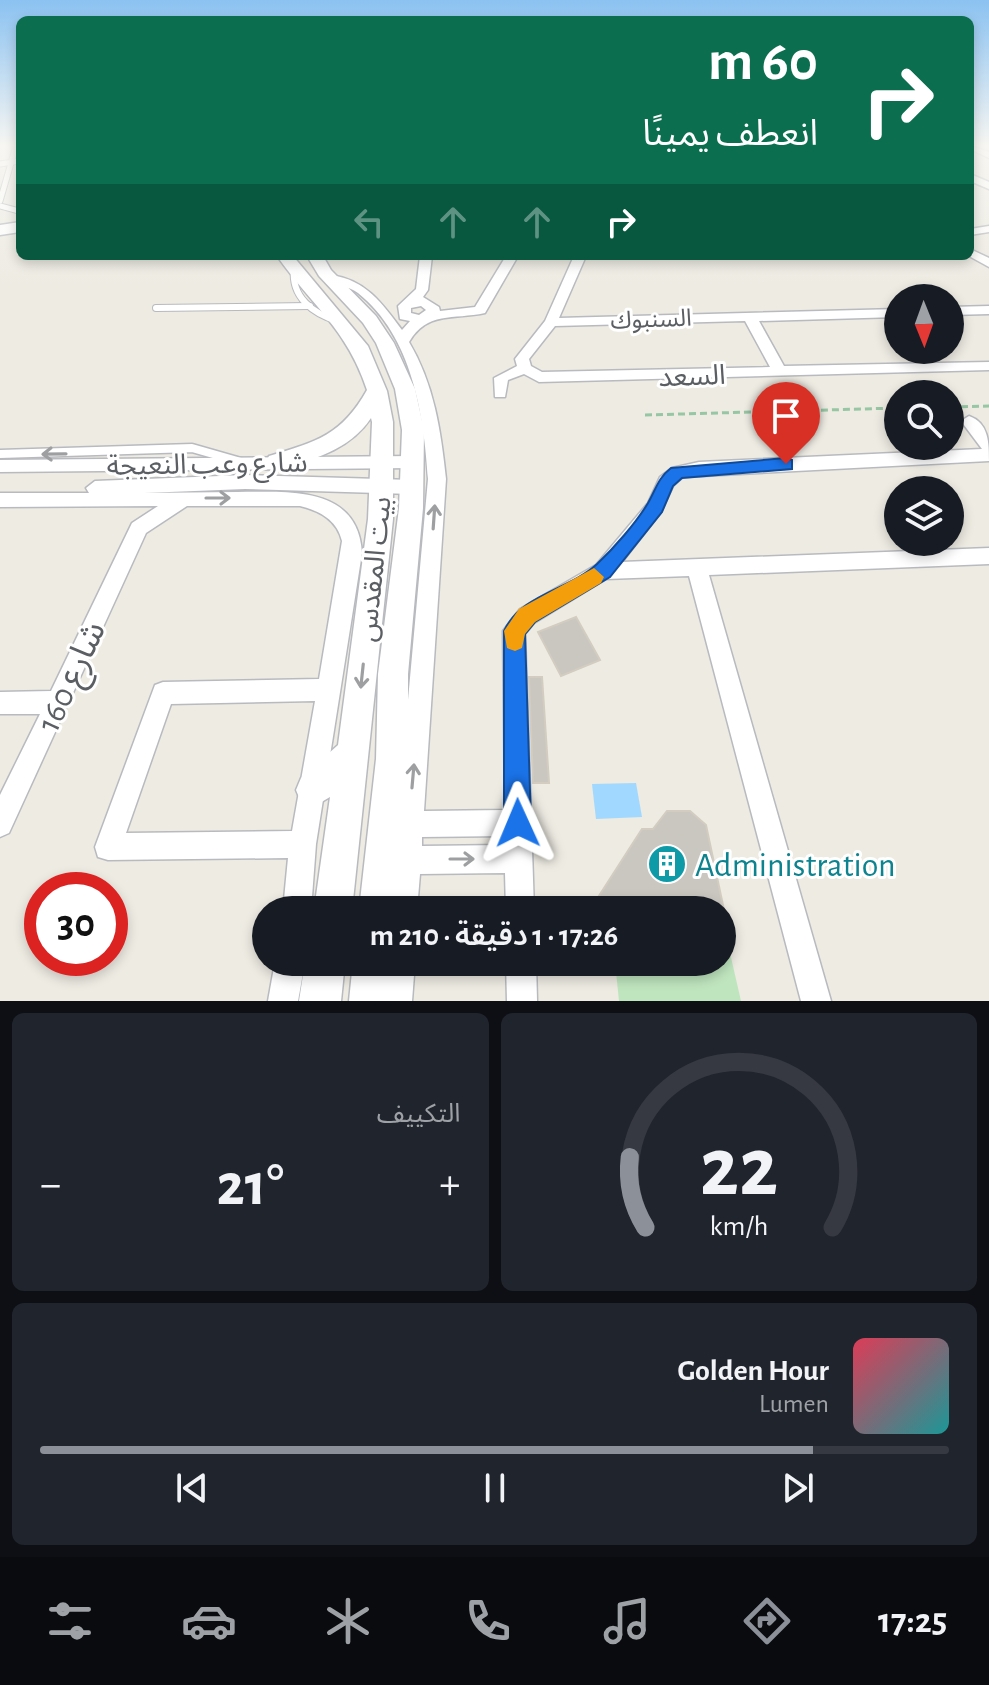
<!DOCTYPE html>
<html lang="ar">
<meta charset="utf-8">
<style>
body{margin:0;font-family:"Alegreya Sans","Noto Sans Arabic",sans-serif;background:#20242c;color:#f1f3f6;direction:rtl;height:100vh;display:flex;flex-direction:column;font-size:30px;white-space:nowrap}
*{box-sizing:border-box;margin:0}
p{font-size:26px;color:#9ea1a6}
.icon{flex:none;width:44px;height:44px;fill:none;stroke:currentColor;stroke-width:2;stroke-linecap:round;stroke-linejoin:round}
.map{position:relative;height:1001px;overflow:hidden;direction:ltr}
.side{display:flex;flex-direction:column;gap:12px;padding:12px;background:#0d0f14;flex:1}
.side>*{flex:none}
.top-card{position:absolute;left:16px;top:16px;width:958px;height:244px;border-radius:12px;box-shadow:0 4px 12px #0003;direction:rtl;background:#0b6e4f;color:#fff;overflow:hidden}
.needle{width:52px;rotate:179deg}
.controls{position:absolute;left:884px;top:284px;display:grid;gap:16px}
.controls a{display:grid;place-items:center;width:80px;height:80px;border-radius:50%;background:#171b24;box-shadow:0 4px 12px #0003;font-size:40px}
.speed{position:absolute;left:24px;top:872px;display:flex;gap:16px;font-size:40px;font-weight:700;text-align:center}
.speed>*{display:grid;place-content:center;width:104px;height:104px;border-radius:50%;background:#171b24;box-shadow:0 4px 12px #0003;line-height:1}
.speed .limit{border:12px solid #d22;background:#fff;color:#111}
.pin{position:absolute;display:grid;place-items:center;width:68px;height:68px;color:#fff;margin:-82px -34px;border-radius:50% 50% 50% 0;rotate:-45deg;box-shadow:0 0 8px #0007}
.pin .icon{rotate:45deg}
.me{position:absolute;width:88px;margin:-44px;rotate:359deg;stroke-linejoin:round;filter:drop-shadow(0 0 6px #0008)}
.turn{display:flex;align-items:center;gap:28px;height:168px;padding:0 24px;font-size:36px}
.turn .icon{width:104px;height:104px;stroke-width:2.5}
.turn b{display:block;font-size:56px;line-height:68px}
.lanes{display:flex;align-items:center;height:76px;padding:0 24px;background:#0003;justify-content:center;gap:40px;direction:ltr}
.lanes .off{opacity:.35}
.big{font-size:60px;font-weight:600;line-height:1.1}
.side .tile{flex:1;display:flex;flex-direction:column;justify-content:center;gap:12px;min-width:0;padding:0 28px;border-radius:12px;background:#20242c}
.side .dial{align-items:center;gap:0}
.dial svg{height:208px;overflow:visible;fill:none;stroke:#363941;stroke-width:7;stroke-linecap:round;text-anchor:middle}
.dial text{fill:#f1f3f6;stroke:none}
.song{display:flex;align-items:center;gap:24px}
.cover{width:96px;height:96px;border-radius:12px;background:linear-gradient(135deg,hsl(350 70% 55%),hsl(180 70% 35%))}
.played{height:8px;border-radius:4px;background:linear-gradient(90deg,#8c9099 85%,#363941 85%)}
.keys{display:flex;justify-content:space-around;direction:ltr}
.heat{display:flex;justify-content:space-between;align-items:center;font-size:44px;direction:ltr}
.side .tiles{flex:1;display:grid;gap:12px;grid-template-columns:1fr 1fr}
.tile:last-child{grid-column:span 2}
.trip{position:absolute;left:252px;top:896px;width:484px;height:80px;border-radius:40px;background:#171b24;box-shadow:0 4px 12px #0003;font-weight:600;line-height:80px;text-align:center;direction:rtl}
.menu{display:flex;height:128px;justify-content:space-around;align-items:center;background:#090b0e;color:#9ea1a6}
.menu .icon{width:56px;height:56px}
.menu .current{color:#8c9099}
.menu b{font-size:36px;color:#f1f3f6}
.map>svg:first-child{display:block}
.green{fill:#bfe5be}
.water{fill:#a1d8ff}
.building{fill:#cac7c1;stroke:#d2ccc1;stroke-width:2}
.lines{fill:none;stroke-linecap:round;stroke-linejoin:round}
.service-far2-casing{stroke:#b8babf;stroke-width:7}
.service-far1-casing{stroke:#b8babf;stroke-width:8}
.service-casing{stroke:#b8babf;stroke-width:11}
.minor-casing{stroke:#b8babf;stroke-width:3}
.tertiary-casing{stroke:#b8babf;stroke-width:3}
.secondary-casing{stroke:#b6b9bf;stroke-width:3}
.path{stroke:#97c6a4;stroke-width:3;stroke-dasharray:7 4;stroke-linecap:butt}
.service-far2{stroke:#fff;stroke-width:5}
.service-far1{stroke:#fff;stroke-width:6}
.service{stroke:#fff;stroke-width:8}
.minor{fill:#fff;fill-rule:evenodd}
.tertiary{fill:#fff;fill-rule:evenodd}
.secondary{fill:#fff;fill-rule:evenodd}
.oneway{stroke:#9d9fa1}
.route{fill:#1a73e8;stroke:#114b97;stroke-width:2}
.slow{fill:#f59e0b}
.labels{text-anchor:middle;stroke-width:6;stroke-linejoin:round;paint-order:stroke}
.far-street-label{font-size:24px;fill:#5b5f63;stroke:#fff}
.street-label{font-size:28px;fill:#5b5f63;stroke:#fff}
.near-street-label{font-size:34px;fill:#5b5f63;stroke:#fff}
.near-culture-label{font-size:34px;fill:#0d838f;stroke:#fff;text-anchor:start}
</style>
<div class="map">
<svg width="989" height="1001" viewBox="0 0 989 1001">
<rect width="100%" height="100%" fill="#edebe2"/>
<polygon class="green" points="722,953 730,953 741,1001 619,1001 615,962 722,962"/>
<polygon class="water" points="636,783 642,817 596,819 592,784"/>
<g class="building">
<polygon points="576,617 600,660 561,676 538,632"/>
<polygon points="529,677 542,677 549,783 533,783"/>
<polygon points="667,811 690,811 706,825 724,910 598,910 597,899 642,829 653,829"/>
</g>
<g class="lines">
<defs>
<g id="service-far2">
<polyline points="0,164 20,161"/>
<polyline points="0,201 16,146"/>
<polyline points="0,206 19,211"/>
</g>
<g id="service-far1">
<path d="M294,269C291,297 313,314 338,321"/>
<polyline points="156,308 310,306"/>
</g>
<polyline id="service" points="0,454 192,448 241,462"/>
<g id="minor">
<polygon points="970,146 989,152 989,158 970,149"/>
<polygon points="970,174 989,182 989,189 970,181"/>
<polygon points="989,226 989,232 970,235 970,229"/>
<polygon points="970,249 989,258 989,267 969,256"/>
<path d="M420,256H432L428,290L423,297L439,307L440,311L475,307L506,256H518L485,313C453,320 427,311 409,342C434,384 441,431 446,479L424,811L505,810L503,631L520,609L596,565L648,503L660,477L672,468L699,462L982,449L961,421L969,416C989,423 989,443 989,461L683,477L673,486L661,512L622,562L989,548V564L709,575L831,1001H801L689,576L606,579L534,623L525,634L534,910H506L505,873L420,874L417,910H389L428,479C424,415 412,336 358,293C348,285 334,286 325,279L331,275C366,280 382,303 402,330L410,321L400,319L398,306L416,289ZM421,306L426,310L419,315L411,313V308ZM505,836V845L422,846V837Z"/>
<path d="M574,256H586L559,318L898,309V317L759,321L784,366L989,362V370L539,382L524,374L508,380L505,397H495L494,378L517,366L515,359L545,321ZM745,321L770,367L542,372L531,366L529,359L555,326Z"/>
<polygon points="989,306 989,314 950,315 950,307"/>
<polygon points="413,456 422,462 413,468 0,472 0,460"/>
<path d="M245,475L412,480L421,487L412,494L245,489L144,493C176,493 207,492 238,492C288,492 358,485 362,553L316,844L311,910H283L288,858L108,860L98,857L95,847L155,685L163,682L319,679L342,541C337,520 320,511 300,506H187L146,533L9,833L0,837V795L40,714H0V692L51,691L132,523L158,506L0,507V493H89L86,488L95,481ZM315,701L292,831L126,833L171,704Z"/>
<polygon points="275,962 305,962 298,1001 268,1001"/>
<polygon points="385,962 415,962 412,1001 382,1001"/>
<polygon points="506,962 536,962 537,1001 507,1001"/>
</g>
<g id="tertiary">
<path d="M277,256H293L368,346L387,391L393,422V519L352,910H314L330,797L313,807L301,802L296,790L301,778L338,745L368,519L372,422L371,418C349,451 313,459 277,470L266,462L269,456C316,442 342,435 367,390C347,329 312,306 277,256Z"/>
<polygon points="307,256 323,256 331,270 376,316 394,343 415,389 424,430 423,508 408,674 408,759 397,910 359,910 376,759 378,674 399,508 402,430 395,389 376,343 363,323 319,276"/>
<polygon points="305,962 345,962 341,1001 299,1001"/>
<polygon points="353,962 393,962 391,1001 349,1001"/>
</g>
<polygon id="secondary" points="20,222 20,232 0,235 0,225"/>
</defs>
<use href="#service-far2" class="service-far2-casing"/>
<use href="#service-far1" class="service-far1-casing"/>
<use href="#service" class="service-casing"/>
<use href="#minor" class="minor-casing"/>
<use href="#tertiary" class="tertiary-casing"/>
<use href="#secondary" class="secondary-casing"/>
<g class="path">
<polyline points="950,407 989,406"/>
<polyline points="645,415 898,408"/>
</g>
<use href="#service-far2" class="service-far2"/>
<use href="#service-far1" class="service-far1"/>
<use href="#service" class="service"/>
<use href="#minor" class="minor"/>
<use href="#tertiary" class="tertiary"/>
<use href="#secondary" class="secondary"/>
</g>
<defs><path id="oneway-shaft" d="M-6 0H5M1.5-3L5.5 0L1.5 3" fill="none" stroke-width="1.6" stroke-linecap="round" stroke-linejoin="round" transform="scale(2)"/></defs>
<g class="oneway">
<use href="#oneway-shaft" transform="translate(54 454) rotate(179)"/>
<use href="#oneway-shaft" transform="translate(218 498)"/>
<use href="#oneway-shaft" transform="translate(434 517) rotate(-86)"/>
<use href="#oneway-shaft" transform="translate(362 676) rotate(96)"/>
<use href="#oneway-shaft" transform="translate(413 776) rotate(-85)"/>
<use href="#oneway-shaft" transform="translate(462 859)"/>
</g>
<linearGradient id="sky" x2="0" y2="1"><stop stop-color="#8bc2f1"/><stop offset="0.51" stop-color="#f7f6f2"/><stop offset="1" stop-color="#f7f6f2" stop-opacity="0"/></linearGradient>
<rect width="989" height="286" fill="url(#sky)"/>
<path class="route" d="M786,458L792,460V469L682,478L673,486L662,512L610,577L535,622L525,634L531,823L527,832L518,836L508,832L504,823V631C521,594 569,590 597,564C614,548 636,523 648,503C656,489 658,478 671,468Z"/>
<polygon class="slow" points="594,568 604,577 601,583 535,622 525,634 522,648 515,651 507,648 504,631 519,609"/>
<defs>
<symbol id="building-disc" viewBox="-11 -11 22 22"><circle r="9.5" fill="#0f9aa8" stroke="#fff"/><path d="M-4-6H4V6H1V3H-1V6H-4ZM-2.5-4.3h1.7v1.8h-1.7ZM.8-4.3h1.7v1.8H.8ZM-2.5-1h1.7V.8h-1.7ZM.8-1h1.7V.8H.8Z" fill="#fff"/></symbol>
</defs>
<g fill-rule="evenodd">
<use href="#building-disc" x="645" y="842" width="44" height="44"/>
</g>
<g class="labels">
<g class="far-street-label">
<text transform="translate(651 319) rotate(-2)" y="8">السنبوك</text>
</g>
<g class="street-label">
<text transform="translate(692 375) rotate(-2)" y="10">السعد</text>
<text transform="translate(207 463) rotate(-1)" y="10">شارع وعب النعيجة</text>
<text transform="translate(373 569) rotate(-84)" y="10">بيت المقدس</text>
</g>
<g class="near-street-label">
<text transform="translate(70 676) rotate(-65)" y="12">شارع 160</text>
</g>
<g class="near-culture-label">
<text x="695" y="876">Administration</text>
</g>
</g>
</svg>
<div class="controls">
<a><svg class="needle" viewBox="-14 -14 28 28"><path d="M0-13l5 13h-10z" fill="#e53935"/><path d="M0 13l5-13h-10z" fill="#9ea1a6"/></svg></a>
<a><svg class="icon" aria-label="search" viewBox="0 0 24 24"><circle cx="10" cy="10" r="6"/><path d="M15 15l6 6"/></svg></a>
<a><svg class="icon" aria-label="layers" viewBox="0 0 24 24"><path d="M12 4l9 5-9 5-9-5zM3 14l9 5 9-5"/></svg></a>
</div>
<div class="speed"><div class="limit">30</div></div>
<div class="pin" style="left:786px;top:464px;background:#d93025"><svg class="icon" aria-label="arrive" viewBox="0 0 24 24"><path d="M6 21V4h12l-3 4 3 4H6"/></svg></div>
<svg class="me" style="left:518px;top:823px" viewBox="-20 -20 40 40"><path d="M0-17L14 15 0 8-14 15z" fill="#1a73e8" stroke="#fff" stroke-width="4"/></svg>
<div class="trip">17:26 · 1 دقيقة · 210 m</div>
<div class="top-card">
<div class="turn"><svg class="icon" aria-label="right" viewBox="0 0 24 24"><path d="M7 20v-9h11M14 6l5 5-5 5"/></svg><div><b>60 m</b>انعطف يمينًا</div></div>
<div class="lanes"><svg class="icon off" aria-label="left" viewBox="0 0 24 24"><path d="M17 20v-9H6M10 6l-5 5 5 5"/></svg><svg class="icon off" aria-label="ahead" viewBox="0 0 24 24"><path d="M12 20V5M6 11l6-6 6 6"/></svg><svg class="icon off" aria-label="ahead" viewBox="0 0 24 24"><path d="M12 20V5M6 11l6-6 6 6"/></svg><svg class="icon" aria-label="right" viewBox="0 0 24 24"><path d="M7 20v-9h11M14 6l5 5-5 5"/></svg></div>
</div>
</div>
<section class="side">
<div class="tiles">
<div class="tile dial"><svg viewBox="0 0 100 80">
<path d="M14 69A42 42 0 1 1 86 69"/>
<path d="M14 69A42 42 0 0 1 8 42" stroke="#8c9099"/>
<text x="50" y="56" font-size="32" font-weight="700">22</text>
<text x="50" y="72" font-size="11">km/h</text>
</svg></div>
<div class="tile"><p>التكييف</p>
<div class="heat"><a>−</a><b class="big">21°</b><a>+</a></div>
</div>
<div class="tile">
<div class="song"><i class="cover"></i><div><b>Golden Hour</b><p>Lumen</p></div></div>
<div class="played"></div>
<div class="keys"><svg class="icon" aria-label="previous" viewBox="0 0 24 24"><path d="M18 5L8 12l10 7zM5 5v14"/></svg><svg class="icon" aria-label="pause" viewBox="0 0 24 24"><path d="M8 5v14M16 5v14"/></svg><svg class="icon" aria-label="next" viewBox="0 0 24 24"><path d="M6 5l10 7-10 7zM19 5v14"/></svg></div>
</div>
</div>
</section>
<nav class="menu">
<b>17:25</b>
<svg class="icon current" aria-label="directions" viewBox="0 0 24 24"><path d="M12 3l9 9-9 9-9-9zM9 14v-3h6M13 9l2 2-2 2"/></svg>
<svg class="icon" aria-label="music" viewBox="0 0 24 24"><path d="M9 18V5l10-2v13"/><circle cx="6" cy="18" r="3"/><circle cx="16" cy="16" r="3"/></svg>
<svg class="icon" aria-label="phone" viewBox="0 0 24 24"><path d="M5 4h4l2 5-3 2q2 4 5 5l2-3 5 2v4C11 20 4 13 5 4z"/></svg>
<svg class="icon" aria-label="climate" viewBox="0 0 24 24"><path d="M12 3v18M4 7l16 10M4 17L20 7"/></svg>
<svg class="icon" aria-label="car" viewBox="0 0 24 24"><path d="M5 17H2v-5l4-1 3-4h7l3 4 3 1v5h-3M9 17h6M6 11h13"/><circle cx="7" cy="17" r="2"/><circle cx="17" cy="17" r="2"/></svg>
<svg class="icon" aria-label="filters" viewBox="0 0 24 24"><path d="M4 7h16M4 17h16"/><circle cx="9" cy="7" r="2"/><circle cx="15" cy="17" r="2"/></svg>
</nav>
